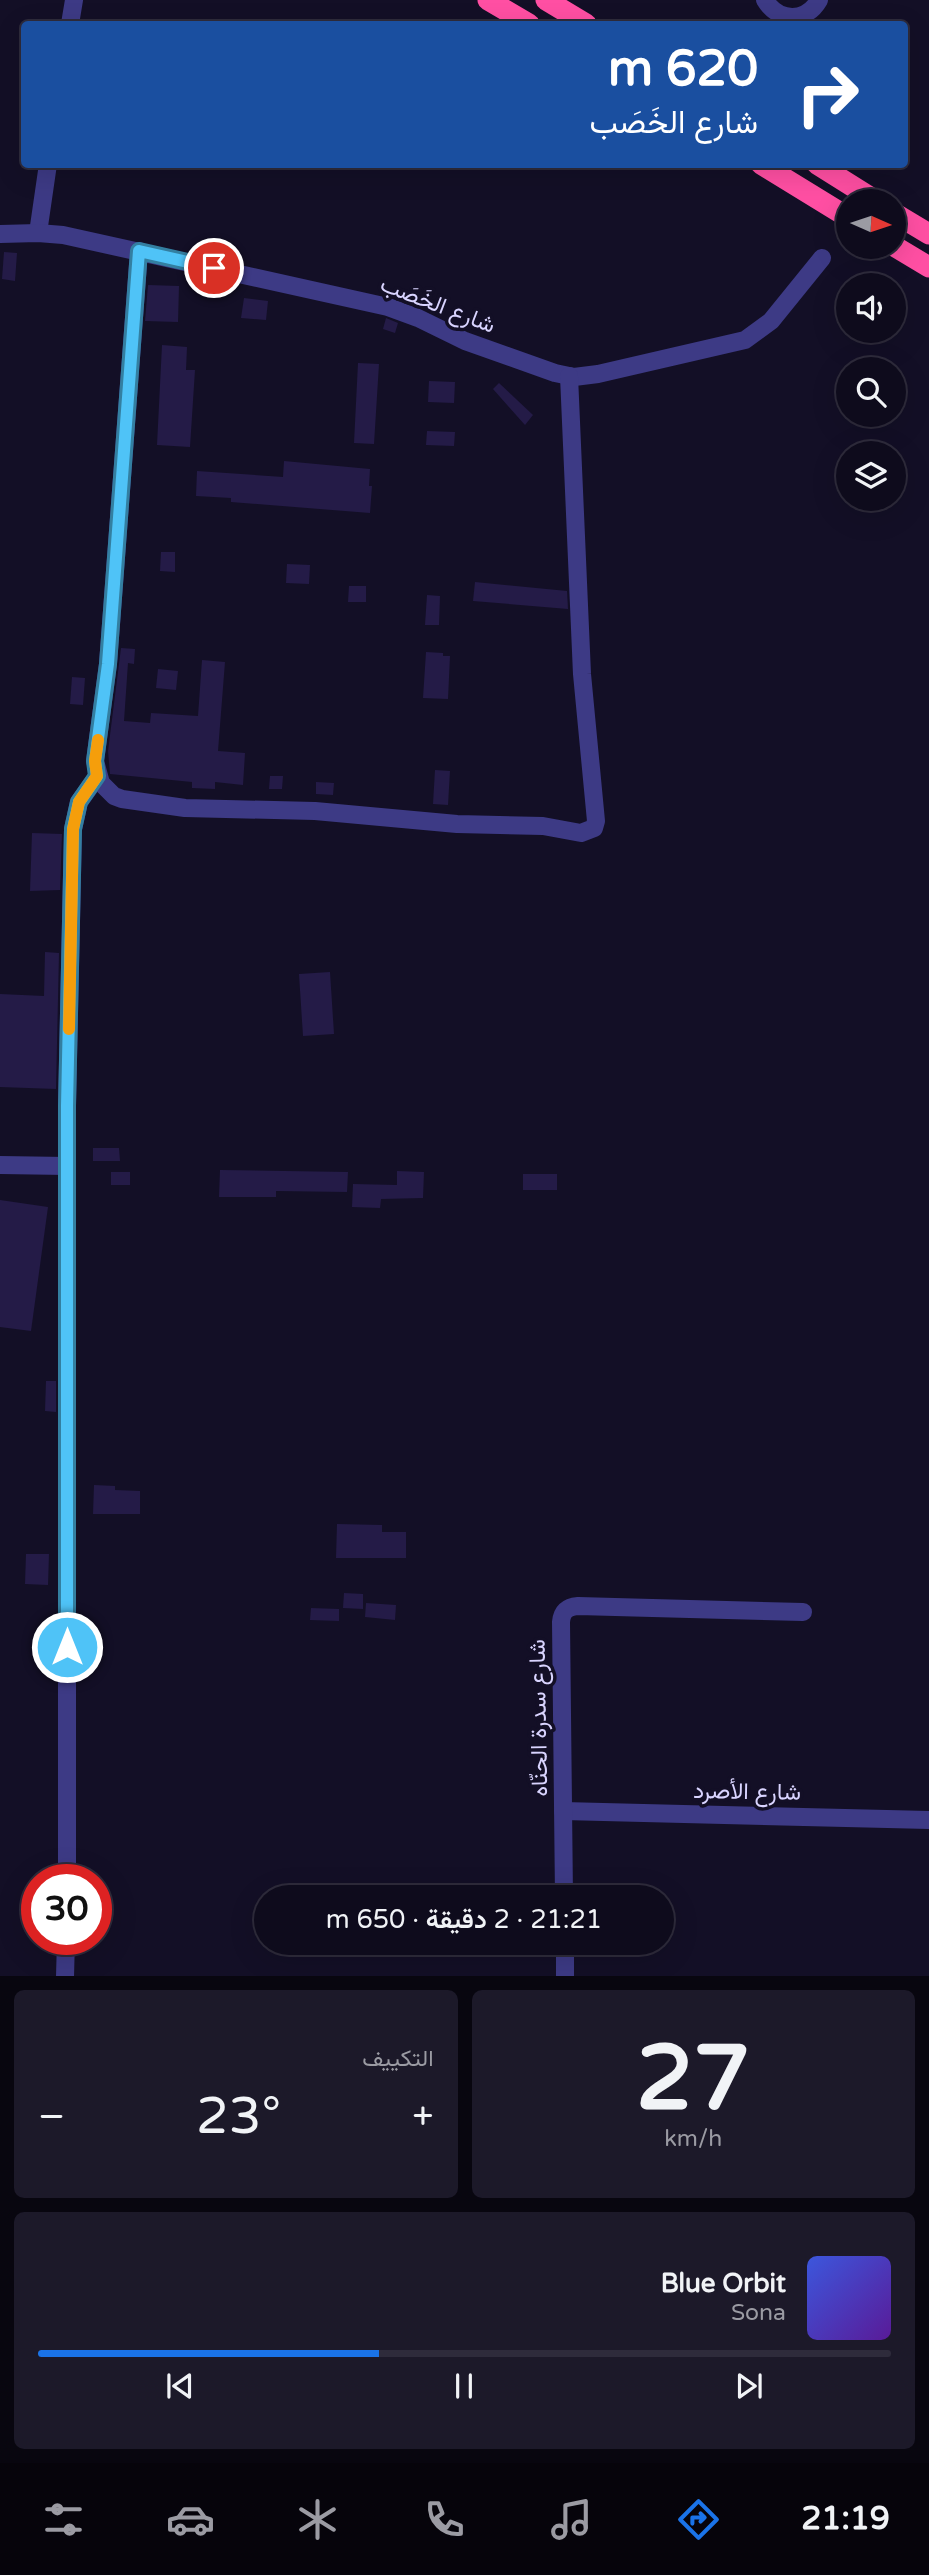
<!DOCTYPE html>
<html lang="ar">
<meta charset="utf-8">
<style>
body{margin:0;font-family:"Varela Round",Vazirmatn,sans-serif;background:#1c1929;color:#f1f3f6;direction:rtl;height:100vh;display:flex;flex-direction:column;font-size:26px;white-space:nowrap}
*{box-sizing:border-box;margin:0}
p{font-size:23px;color:#9b9ba3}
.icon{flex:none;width:38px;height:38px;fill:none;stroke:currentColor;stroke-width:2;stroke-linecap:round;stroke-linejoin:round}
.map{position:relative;height:1976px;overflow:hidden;direction:ltr}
.panel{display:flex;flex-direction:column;gap:14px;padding:14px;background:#08060f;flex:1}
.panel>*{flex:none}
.hud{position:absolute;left:21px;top:21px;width:887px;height:147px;border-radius:7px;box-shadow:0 7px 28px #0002,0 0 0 2px #2e2b3b;direction:rtl;background:#1a4fa0;color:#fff;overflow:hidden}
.needle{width:46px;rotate:93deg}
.buttons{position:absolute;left:836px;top:189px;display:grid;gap:14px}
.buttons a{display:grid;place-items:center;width:70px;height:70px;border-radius:50%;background:#0e0b1c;box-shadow:0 7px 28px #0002,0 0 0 2px #2e2b3b;font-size:35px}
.speed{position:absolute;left:21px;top:1864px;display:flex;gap:14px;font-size:35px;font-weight:700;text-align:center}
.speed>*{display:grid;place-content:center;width:91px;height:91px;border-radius:50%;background:#0e0b1c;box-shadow:0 7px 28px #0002,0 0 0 2px #2e2b3b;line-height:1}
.speed .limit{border:10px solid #d22;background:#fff;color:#111}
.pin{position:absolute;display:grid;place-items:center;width:60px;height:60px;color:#fff;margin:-30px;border:4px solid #fff;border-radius:50%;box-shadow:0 2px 7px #0007}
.me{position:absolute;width:77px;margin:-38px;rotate:0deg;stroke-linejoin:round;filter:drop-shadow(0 0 5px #0008)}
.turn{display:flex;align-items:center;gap:24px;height:147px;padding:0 35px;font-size:32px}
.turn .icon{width:91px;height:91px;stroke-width:2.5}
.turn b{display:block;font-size:49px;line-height:60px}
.big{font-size:52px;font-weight:600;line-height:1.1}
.panel .tile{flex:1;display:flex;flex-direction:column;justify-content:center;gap:10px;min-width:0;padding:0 24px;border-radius:10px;background:#1c1929}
.panel .dial{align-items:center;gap:0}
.dial b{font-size:91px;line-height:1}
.song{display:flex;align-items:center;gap:21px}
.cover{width:84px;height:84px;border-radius:10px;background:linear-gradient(135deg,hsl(230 70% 55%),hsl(270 70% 35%))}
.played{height:7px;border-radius:4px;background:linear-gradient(90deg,#1a73e8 40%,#2e2b3b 40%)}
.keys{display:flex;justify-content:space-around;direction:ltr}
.heat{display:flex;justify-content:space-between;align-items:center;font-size:38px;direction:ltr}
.panel .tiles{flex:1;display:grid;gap:14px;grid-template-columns:1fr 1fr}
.tile:last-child{grid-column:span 2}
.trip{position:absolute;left:254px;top:1885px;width:420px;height:70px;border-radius:35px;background:#0e0b1c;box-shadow:0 7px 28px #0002,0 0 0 2px #2e2b3b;font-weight:600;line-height:70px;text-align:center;direction:rtl}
.dock{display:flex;height:112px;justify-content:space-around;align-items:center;background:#06040b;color:#9b9ba3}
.dock .icon{width:49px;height:49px}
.dock .active{color:#1a73e8}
.dock b{font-size:32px;color:#f1f3f6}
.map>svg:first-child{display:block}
.building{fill:#241b47}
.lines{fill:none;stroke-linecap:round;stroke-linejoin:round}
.minor{stroke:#3d3a85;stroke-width:18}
.highway{stroke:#ff4fa3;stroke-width:21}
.route-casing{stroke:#337fa1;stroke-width:18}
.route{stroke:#4fc3f7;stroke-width:12}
.slow{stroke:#f59e0b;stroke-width:12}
.labels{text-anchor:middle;stroke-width:7;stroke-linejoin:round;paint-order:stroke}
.street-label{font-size:23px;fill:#d9d4ff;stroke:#130f26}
</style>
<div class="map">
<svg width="929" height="1977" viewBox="0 0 929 1977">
<rect width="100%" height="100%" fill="#130f26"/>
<g class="building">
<polygon points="4,252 17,253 15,281 2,279"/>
<polygon points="148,285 179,286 178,322 145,321"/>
<polygon points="244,298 268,301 266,320 241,318"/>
<polygon points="386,318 398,323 395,333 383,329"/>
<polygon points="162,345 187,347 186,370 195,370 190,447 157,445"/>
<polygon points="358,363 379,364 374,444 354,443"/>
<polygon points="429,381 455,382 454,403 428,402"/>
<polygon points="499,383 533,415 525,425 493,389"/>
<polygon points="427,431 455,432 454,446 426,445"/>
<polygon points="284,461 370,469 369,486 372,486 370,513 231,502 231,498 196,496 197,471 283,477"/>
<polygon points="161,552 175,552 175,572 160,571"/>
<polygon points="287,564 310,565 309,584 286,583"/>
<polygon points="475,582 567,591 568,609 473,601"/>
<polygon points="349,586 366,586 366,602 348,602"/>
<polygon points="427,595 440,596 439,625 425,625"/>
<polygon points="121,648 135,649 134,664 128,663 124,721 150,723 151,713 198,716 202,660 225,662 218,751 245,753 243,785 215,782 215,789 192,788 192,782 110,774 108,751"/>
<polygon points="426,652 443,653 443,656 450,656 448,699 423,698"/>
<polygon points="158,669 178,671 176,690 156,688"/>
<polygon points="72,677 85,678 83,705 70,704"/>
<polygon points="435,770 450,771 448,805 433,804"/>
<polygon points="270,776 283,776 282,789 269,789"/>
<polygon points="316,782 334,783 333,795 316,794"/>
<polygon points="32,833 62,834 60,890 30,891"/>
<polygon points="45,952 59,953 56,1089 0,1087 0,994 44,996"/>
<polygon points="330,972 334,1034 303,1036 299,974"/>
<polygon points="93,1148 119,1148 120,1161 93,1161"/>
<polygon points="220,1170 348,1172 347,1192 276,1191 276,1197 219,1197"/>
<polygon points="397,1171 424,1172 423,1198 381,1199 380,1208 352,1207 353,1184 397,1185"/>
<rect x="111" y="1172" width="19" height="13"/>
<rect x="523" y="1174" width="34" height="16"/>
<polygon points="0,1200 48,1207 31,1331 0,1327"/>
<polygon points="46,1381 56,1381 56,1412 45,1411"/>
<polygon points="94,1485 115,1486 115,1490 140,1491 140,1514 93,1514"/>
<polygon points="337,1524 382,1525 382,1532 406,1532 406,1558 336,1558"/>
<polygon points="26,1554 49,1554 48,1585 25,1584"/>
<polygon points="344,1593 363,1594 363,1609 343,1608"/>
<polygon points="366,1603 396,1605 395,1620 365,1617"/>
<polygon points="311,1608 339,1609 339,1621 310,1620"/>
</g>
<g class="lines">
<g class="minor">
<path d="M765,0C778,22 806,23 819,0"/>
<polyline points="70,24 74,0"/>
<polyline points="38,233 48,164"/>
<polyline points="0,234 38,233 63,235 388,307 418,318 465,341 555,373 574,377 598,374 745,340 771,321 822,258"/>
<polyline points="139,251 108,664 95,761 101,783 114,796 122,799 185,808 315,811 457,824 543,826 581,833 594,828 596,821 582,674 569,376"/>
<polyline points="0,1165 67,1166"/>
<polyline points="563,1811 929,1820"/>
<polyline points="67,1880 67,1106 73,829 79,802 97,777"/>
<path d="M564,1897L561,1622C562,1611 567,1607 578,1606L803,1612"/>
<polyline points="565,1942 565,1977"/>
<polyline points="65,1977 66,1939"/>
</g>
<g class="highway">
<polyline points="488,0 529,24"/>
<polyline points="546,0 586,24"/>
<polyline points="761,164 849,218"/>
<polyline points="817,164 876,201"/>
<polyline points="894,213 929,234"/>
<polyline points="894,246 929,267"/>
</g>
</g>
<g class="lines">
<defs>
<polyline id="route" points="67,1647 67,1106 73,829 79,802 97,776 95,761 108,664 139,251 214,268"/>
</defs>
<use href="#route" class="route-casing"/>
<use href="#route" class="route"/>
<polyline class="slow" points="69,1029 73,829 79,802 97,776 95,761 98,740"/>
</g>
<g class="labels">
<g class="street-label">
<text transform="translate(438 304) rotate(21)" y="8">شارع الخَصَب</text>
<text transform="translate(538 1718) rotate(-91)" y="8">شارع سدرة الحنّاه</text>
<text transform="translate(747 1791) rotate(1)" y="8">شارع الأصرد</text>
</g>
</g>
</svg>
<div class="buttons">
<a><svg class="needle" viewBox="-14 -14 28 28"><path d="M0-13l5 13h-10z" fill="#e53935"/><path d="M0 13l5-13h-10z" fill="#9b9ba3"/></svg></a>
<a><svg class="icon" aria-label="sound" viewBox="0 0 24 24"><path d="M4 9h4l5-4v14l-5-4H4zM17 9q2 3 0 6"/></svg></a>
<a><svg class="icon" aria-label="search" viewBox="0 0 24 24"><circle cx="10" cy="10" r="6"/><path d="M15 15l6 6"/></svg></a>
<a><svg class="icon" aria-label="layers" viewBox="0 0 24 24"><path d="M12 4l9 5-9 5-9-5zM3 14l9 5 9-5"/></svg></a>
</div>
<div class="speed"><div class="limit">30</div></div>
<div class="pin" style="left:214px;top:268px;background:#d93025"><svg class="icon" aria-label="arrive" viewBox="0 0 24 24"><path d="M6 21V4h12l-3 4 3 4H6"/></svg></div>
<svg class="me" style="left:67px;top:1647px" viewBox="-20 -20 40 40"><circle r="17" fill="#4fc3f7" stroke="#fff" stroke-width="3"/><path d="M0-11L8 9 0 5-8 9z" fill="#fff"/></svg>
<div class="trip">21:21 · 2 دقيقة · 650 m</div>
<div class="hud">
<div class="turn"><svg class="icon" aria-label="right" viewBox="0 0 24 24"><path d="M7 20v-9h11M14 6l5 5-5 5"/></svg><div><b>620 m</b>شارع الخَصَب</div></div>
</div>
</div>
<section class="panel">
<div class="tiles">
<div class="tile dial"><b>27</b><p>km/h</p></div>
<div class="tile"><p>التكييف</p>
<div class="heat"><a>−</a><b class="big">23°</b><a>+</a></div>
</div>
<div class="tile">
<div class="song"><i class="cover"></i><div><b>Blue Orbit</b><p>Sona</p></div></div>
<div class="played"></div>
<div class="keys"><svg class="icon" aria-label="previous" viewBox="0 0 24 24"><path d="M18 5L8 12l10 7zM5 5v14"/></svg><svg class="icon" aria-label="pause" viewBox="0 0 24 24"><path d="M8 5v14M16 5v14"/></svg><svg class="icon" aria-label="next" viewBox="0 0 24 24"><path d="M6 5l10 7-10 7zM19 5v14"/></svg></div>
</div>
</div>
</section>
<nav class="dock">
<b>21:19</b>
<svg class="icon active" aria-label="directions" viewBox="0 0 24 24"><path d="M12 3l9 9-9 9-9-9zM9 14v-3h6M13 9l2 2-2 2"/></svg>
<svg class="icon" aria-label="music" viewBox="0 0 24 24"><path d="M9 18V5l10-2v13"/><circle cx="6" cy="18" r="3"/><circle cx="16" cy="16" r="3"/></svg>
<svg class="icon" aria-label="phone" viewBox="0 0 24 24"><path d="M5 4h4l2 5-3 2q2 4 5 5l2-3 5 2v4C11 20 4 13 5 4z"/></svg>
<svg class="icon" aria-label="climate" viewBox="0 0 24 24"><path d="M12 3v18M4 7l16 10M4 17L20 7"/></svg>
<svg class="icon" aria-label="car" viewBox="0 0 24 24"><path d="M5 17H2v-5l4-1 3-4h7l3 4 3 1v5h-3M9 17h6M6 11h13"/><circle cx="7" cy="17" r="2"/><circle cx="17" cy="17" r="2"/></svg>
<svg class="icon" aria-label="filters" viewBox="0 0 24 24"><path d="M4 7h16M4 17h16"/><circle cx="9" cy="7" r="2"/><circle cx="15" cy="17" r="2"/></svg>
</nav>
